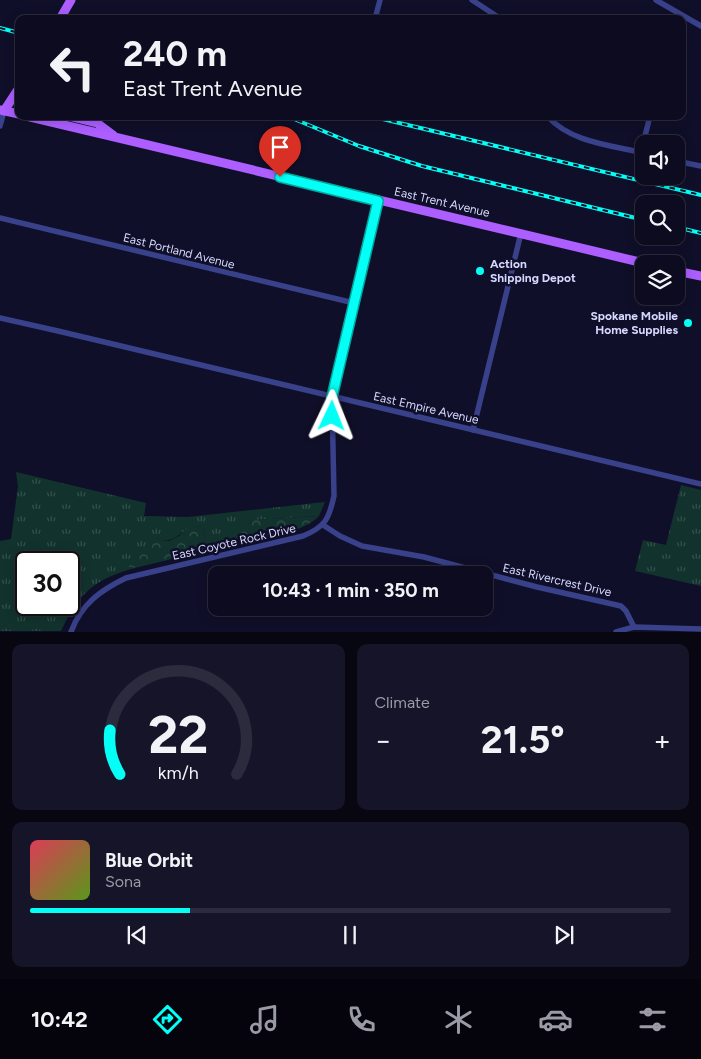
<!DOCTYPE html>
<meta charset="utf-8">
<style>
body{margin:0;font-family:Figtree,sans-serif;background:#151428;color:#f1f3f6;height:100vh;display:flex;flex-direction:column;font-size:19px;white-space:nowrap}
*{box-sizing:border-box;margin:0}
p{font-size:16px;color:#9a9ba4}
.icon{flex:none;width:28px;height:28px;fill:none;stroke:currentColor;stroke-width:2;stroke-linecap:round;stroke-linejoin:round}
.map{position:relative;height:632px;overflow:hidden}
.drawer{display:flex;flex-direction:column;gap:12px;padding:12px;background:#070611;flex:1}
.drawer>*{flex:none}
.guide{position:absolute;left:15px;top:15px;width:671px;height:105px;border-radius:10px;box-shadow:0 2px 12px #0003,0 0 0 1px #2c2b3d;background:#0c0b1f;color:#f1f3f6;overflow:hidden}
.fabs{position:absolute;left:635px;top:135px;display:grid;gap:10px}
.fabs a{display:grid;place-items:center;width:50px;height:50px;border-radius:10px;background:#0c0b1f;box-shadow:0 2px 12px #0003,0 0 0 1px #2c2b3d;font-size:25px}
.speed{position:absolute;left:15px;top:551px;display:flex;gap:10px;font-size:25px;font-weight:700;text-align:center}
.speed>*{display:grid;place-content:center;width:65px;height:65px;border-radius:50%;background:#0c0b1f;box-shadow:0 2px 12px #0003,0 0 0 1px #2c2b3d;line-height:1}
.speed .limit{border:2px solid #111;border-radius:8px;background:#fff;color:#111}
.pin{position:absolute;display:grid;place-items:center;width:42px;height:42px;color:#fff;margin:-51px -21px;border-radius:50% 50% 50% 0;rotate:-45deg;box-shadow:0 0 5px #0007}
.pin .icon{rotate:45deg}
.me{position:absolute;width:55px;margin:-28px;rotate:2deg;stroke-linejoin:round;filter:drop-shadow(0 0 4px #0008)}
.turn{display:flex;align-items:center;gap:18px;height:105px;padding:0 25px;font-size:22px}
.turn .icon{width:65px;height:65px;stroke-width:2.5}
.turn b{display:block;font-size:35px;line-height:42px}
.big{font-size:38px;font-weight:700;line-height:1.1}
.drawer .tile{flex:1;display:flex;flex-direction:column;justify-content:center;gap:8px;min-width:0;padding:0 18px;border-radius:10px;background:#151428}
.drawer .dial{align-items:center;gap:0}
.dial svg{height:130px;overflow:visible;fill:none;stroke:#2c2b3d;stroke-width:7;stroke-linecap:round;text-anchor:middle}
.dial text{fill:#f1f3f6;stroke:none}
.song{display:flex;align-items:center;gap:15px}
.cover{width:60px;height:60px;border-radius:8px;background:linear-gradient(135deg,hsl(350 70% 55%),hsl(90 70% 35%))}
.played{height:5px;border-radius:2px;background:linear-gradient(90deg,#03fff5 25%,#2c2b3d 25%)}
.keys{display:flex;justify-content:space-around;direction:ltr}
.heat{display:flex;justify-content:space-between;align-items:center;font-size:28px;direction:ltr}
.drawer .tiles{flex:1;display:grid;gap:12px;grid-template-columns:1fr 1fr}
.tile:last-child{grid-column:span 2}
.trip{position:absolute;left:208px;top:566px;width:285px;height:50px;border-radius:10px;background:#0c0b1f;box-shadow:0 2px 12px #0003,0 0 0 1px #2c2b3d;font-weight:700;line-height:50px;text-align:center}
.tabs{display:flex;height:80px;justify-content:space-around;align-items:center;background:#05040c;color:#9a9ba4}
.tabs .icon{width:35px;height:35px}
.tabs .current{color:#03fff5}
.tabs b{font-size:22px;color:#f1f3f6}
.map>svg:first-child{display:block}
.grass{fill:url(#grass-tufts);fill-rule:evenodd}
.forest{fill:url(#forest-crowns)}
.lines{fill:none;stroke-linecap:round;stroke-linejoin:round}
.street{stroke:#38418a;stroke-width:5.5}
.primary{stroke:#ac5eff;stroke-width:9}
.rail-casing{stroke:#03fff5;stroke-width:4}
.rail{stroke:#100f29;stroke-width:2;stroke-dasharray:5.5;stroke-linecap:butt}
.route-casing{stroke:#02a69f;stroke-width:12}
.route{stroke:#03fff5;stroke-width:9}
.poi-dot{fill:#03fff5;stroke:#100f29;stroke-width:2}
.labels{text-anchor:middle;stroke-width:5;stroke-linejoin:round;paint-order:stroke}
.street-label{font-size:12px;fill:#d7d8ff;stroke:#100f29}
.poi-label{font-size:12px;font-weight:bold;fill:#d7d8ff;stroke:#100f29;text-anchor:start}
</style>
<div class="map">
<svg width="701" height="632" viewBox="0 0 701 632">
<defs>
<pattern id="grass-tufts" width="24" height="20" patternUnits="userSpaceOnUse" patternTransform="scale(1.25)"><rect width="24" height="20" fill="#12332d"/><path d="M3 7l-1-3M5 7V3M7 7l1-3M15 17l-1-3M17 17v-4M19 17l1-3" fill="none" stroke="#34504c"/></pattern>
<pattern id="forest-crowns" width="20" height="18" patternUnits="userSpaceOnUse" patternTransform="scale(1.25)"><rect width="20" height="18" fill="#12332d"/><path d="M2 6a3 3 0 1 1 6 0M12 15a3 3 0 1 1 6 0" fill="none" stroke="#34504c"/></pattern>
</defs>
<rect width="100%" height="100%" fill="#100f29"/>
<g class="grass">
<path d="M16,472L146,503L144,516L188,517L325,502L319,516L254,520C241,532 225,532 217,548L220,549L200,552L205,540L204,530L198,526C181,527 181,541 160,541L129,567L135,568C94,579 79,593 61,631H0V541L11,539L18,486ZM26,562H69V605H26Z"/>
<polygon points="681,485 701,490 701,586 635,571 643,540 666,545"/>
</g>
<g class="forest">
<path d="M319,516C299,536 249,542 220,549L217,548C220,534 244,530 254,520Z"/>
<polygon points="190,526 198,526 204,530 205,540 200,552 135,568 129,567 128,561 134,552 160,541 169,541 179,536"/>
</g>
<g class="lines">
<g class="street">
<polyline points="472,0 501,19"/>
<polyline points="656,0 701,26"/>
<polyline points="375,19 380,0"/>
<path d="M547,116C572,143 610,145 644,153"/>
<polyline points="0,126 4,111"/>
<polyline points="641,152 650,116"/>
<polyline points="676,161 701,166"/>
<polyline points="0,218 354,303"/>
<polyline points="0,318 58,331 701,484"/>
<polyline points="473,430 521,233"/>
<polyline points="323,525 340,536 362,546 424,557 537,587 621,606 626,611 634,627"/>
<path d="M71,632C81,604 101,590 126,578L303,536C325,527 329,519 334,496L332,397L378,201"/>
<polyline points="616,632 634,627 701,629"/>
</g>
<g class="primary">
<polyline points="60,19 71,0"/>
<polyline points="0,110 19,114"/>
<polyline points="4,111 19,88"/>
<polyline points="26,116 648,264"/>
<polyline points="68,116 97,123 113,135"/>
<polyline points="676,271 701,276"/>
</g>
<defs>
<g id="rail">
<polyline points="0,28 19,33"/>
<polyline points="287,116 359,146 422,166 644,220"/>
<polyline points="370,116 701,195"/>
<polyline points="676,227 701,233"/>
</g>
</defs>
<use href="#rail" class="rail-casing"/>
<use href="#rail" class="rail"/>
</g>
<g class="lines">
<defs>
<polyline id="route" points="280,177 378,201 332,397 332,416"/>
</defs>
<use href="#route" class="route-casing"/>
<use href="#route" class="route"/>
</g>
<g class="poi-dot">
<circle cx="480" cy="271" r="5"/>
<circle cx="688" cy="323" r="5"/>
</g>
<g class="labels">
<g class="street-label">
<text transform="translate(442 202) rotate(13)" y="4">East Trent Avenue</text>
<text transform="translate(179 251) rotate(14)" y="4">East Portland Avenue</text>
<text transform="translate(426 408) rotate(13)" y="4">East Empire Avenue</text>
<text transform="translate(234 542) rotate(-13)" y="4">East Coyote Rock Drive</text>
<text transform="translate(557 580) rotate(13)" y="4">East Rivercrest Drive</text>
</g>
<g class="poi-label">
<text x="490" y="268">Action<tspan x="490" dy="14">Shipping Depot</tspan></text>
<text x="678" y="320" text-anchor="end">Spokane Mobile<tspan x="678" dy="14">Home Supplies</tspan></text>
</g>
</g>
</svg>
<div class="fabs">
<a><svg class="icon" aria-label="sound" viewBox="0 0 24 24"><path d="M4 9h4l5-4v14l-5-4H4zM17 9q2 3 0 6"/></svg></a>
<a><svg class="icon" aria-label="search" viewBox="0 0 24 24"><circle cx="10" cy="10" r="6"/><path d="M15 15l6 6"/></svg></a>
<a><svg class="icon" aria-label="layers" viewBox="0 0 24 24"><path d="M12 4l9 5-9 5-9-5zM3 14l9 5 9-5"/></svg></a>
</div>
<div class="speed"><div class="limit">30</div></div>
<div class="pin" style="left:280px;top:177px;background:#d93025"><svg class="icon" aria-label="arrive" viewBox="0 0 24 24"><path d="M6 21V4h12l-3 4 3 4H6"/></svg></div>
<svg class="me" style="left:332px;top:416px" viewBox="-20 -20 40 40"><path d="M0-17L14 15 0 8-14 15z" fill="#03fff5" stroke="#fff" stroke-width="4"/></svg>
<div class="trip">10:43 · 1 min · 350 m</div>
<div class="guide">
<div class="turn"><svg class="icon" aria-label="left" viewBox="0 0 24 24"><path d="M17 20v-9H6M10 6l-5 5 5 5"/></svg><div><b>240 m</b>East Trent Avenue</div></div>
</div>
</div>
<section class="drawer">
<div class="tiles">
<div class="tile dial"><svg viewBox="0 0 100 80">
<path d="M14 69A42 42 0 1 1 86 69"/>
<path d="M14 69A42 42 0 0 1 8 42" stroke="#03fff5"/>
<text x="50" y="56" font-size="32" font-weight="700">22</text>
<text x="50" y="72" font-size="11">km/h</text>
</svg></div>
<div class="tile"><p>Climate</p>
<div class="heat"><a>−</a><b class="big">21.5°</b><a>+</a></div>
</div>
<div class="tile">
<div class="song"><i class="cover"></i><div><b>Blue Orbit</b><p>Sona</p></div></div>
<div class="played"></div>
<div class="keys"><svg class="icon" aria-label="previous" viewBox="0 0 24 24"><path d="M18 5L8 12l10 7zM5 5v14"/></svg><svg class="icon" aria-label="pause" viewBox="0 0 24 24"><path d="M8 5v14M16 5v14"/></svg><svg class="icon" aria-label="next" viewBox="0 0 24 24"><path d="M6 5l10 7-10 7zM19 5v14"/></svg></div>
</div>
</div>
</section>
<nav class="tabs">
<b>10:42</b>
<svg class="icon current" aria-label="directions" viewBox="0 0 24 24"><path d="M12 3l9 9-9 9-9-9zM9 14v-3h6M13 9l2 2-2 2"/></svg>
<svg class="icon" aria-label="music" viewBox="0 0 24 24"><path d="M9 18V5l10-2v13"/><circle cx="6" cy="18" r="3"/><circle cx="16" cy="16" r="3"/></svg>
<svg class="icon" aria-label="phone" viewBox="0 0 24 24"><path d="M5 4h4l2 5-3 2q2 4 5 5l2-3 5 2v4C11 20 4 13 5 4z"/></svg>
<svg class="icon" aria-label="climate" viewBox="0 0 24 24"><path d="M12 3v18M4 7l16 10M4 17L20 7"/></svg>
<svg class="icon" aria-label="car" viewBox="0 0 24 24"><path d="M5 17H2v-5l4-1 3-4h7l3 4 3 1v5h-3M9 17h6M6 11h13"/><circle cx="7" cy="17" r="2"/><circle cx="17" cy="17" r="2"/></svg>
<svg class="icon" aria-label="filters" viewBox="0 0 24 24"><path d="M4 7h16M4 17h16"/><circle cx="9" cy="7" r="2"/><circle cx="15" cy="17" r="2"/></svg>
</nav>
